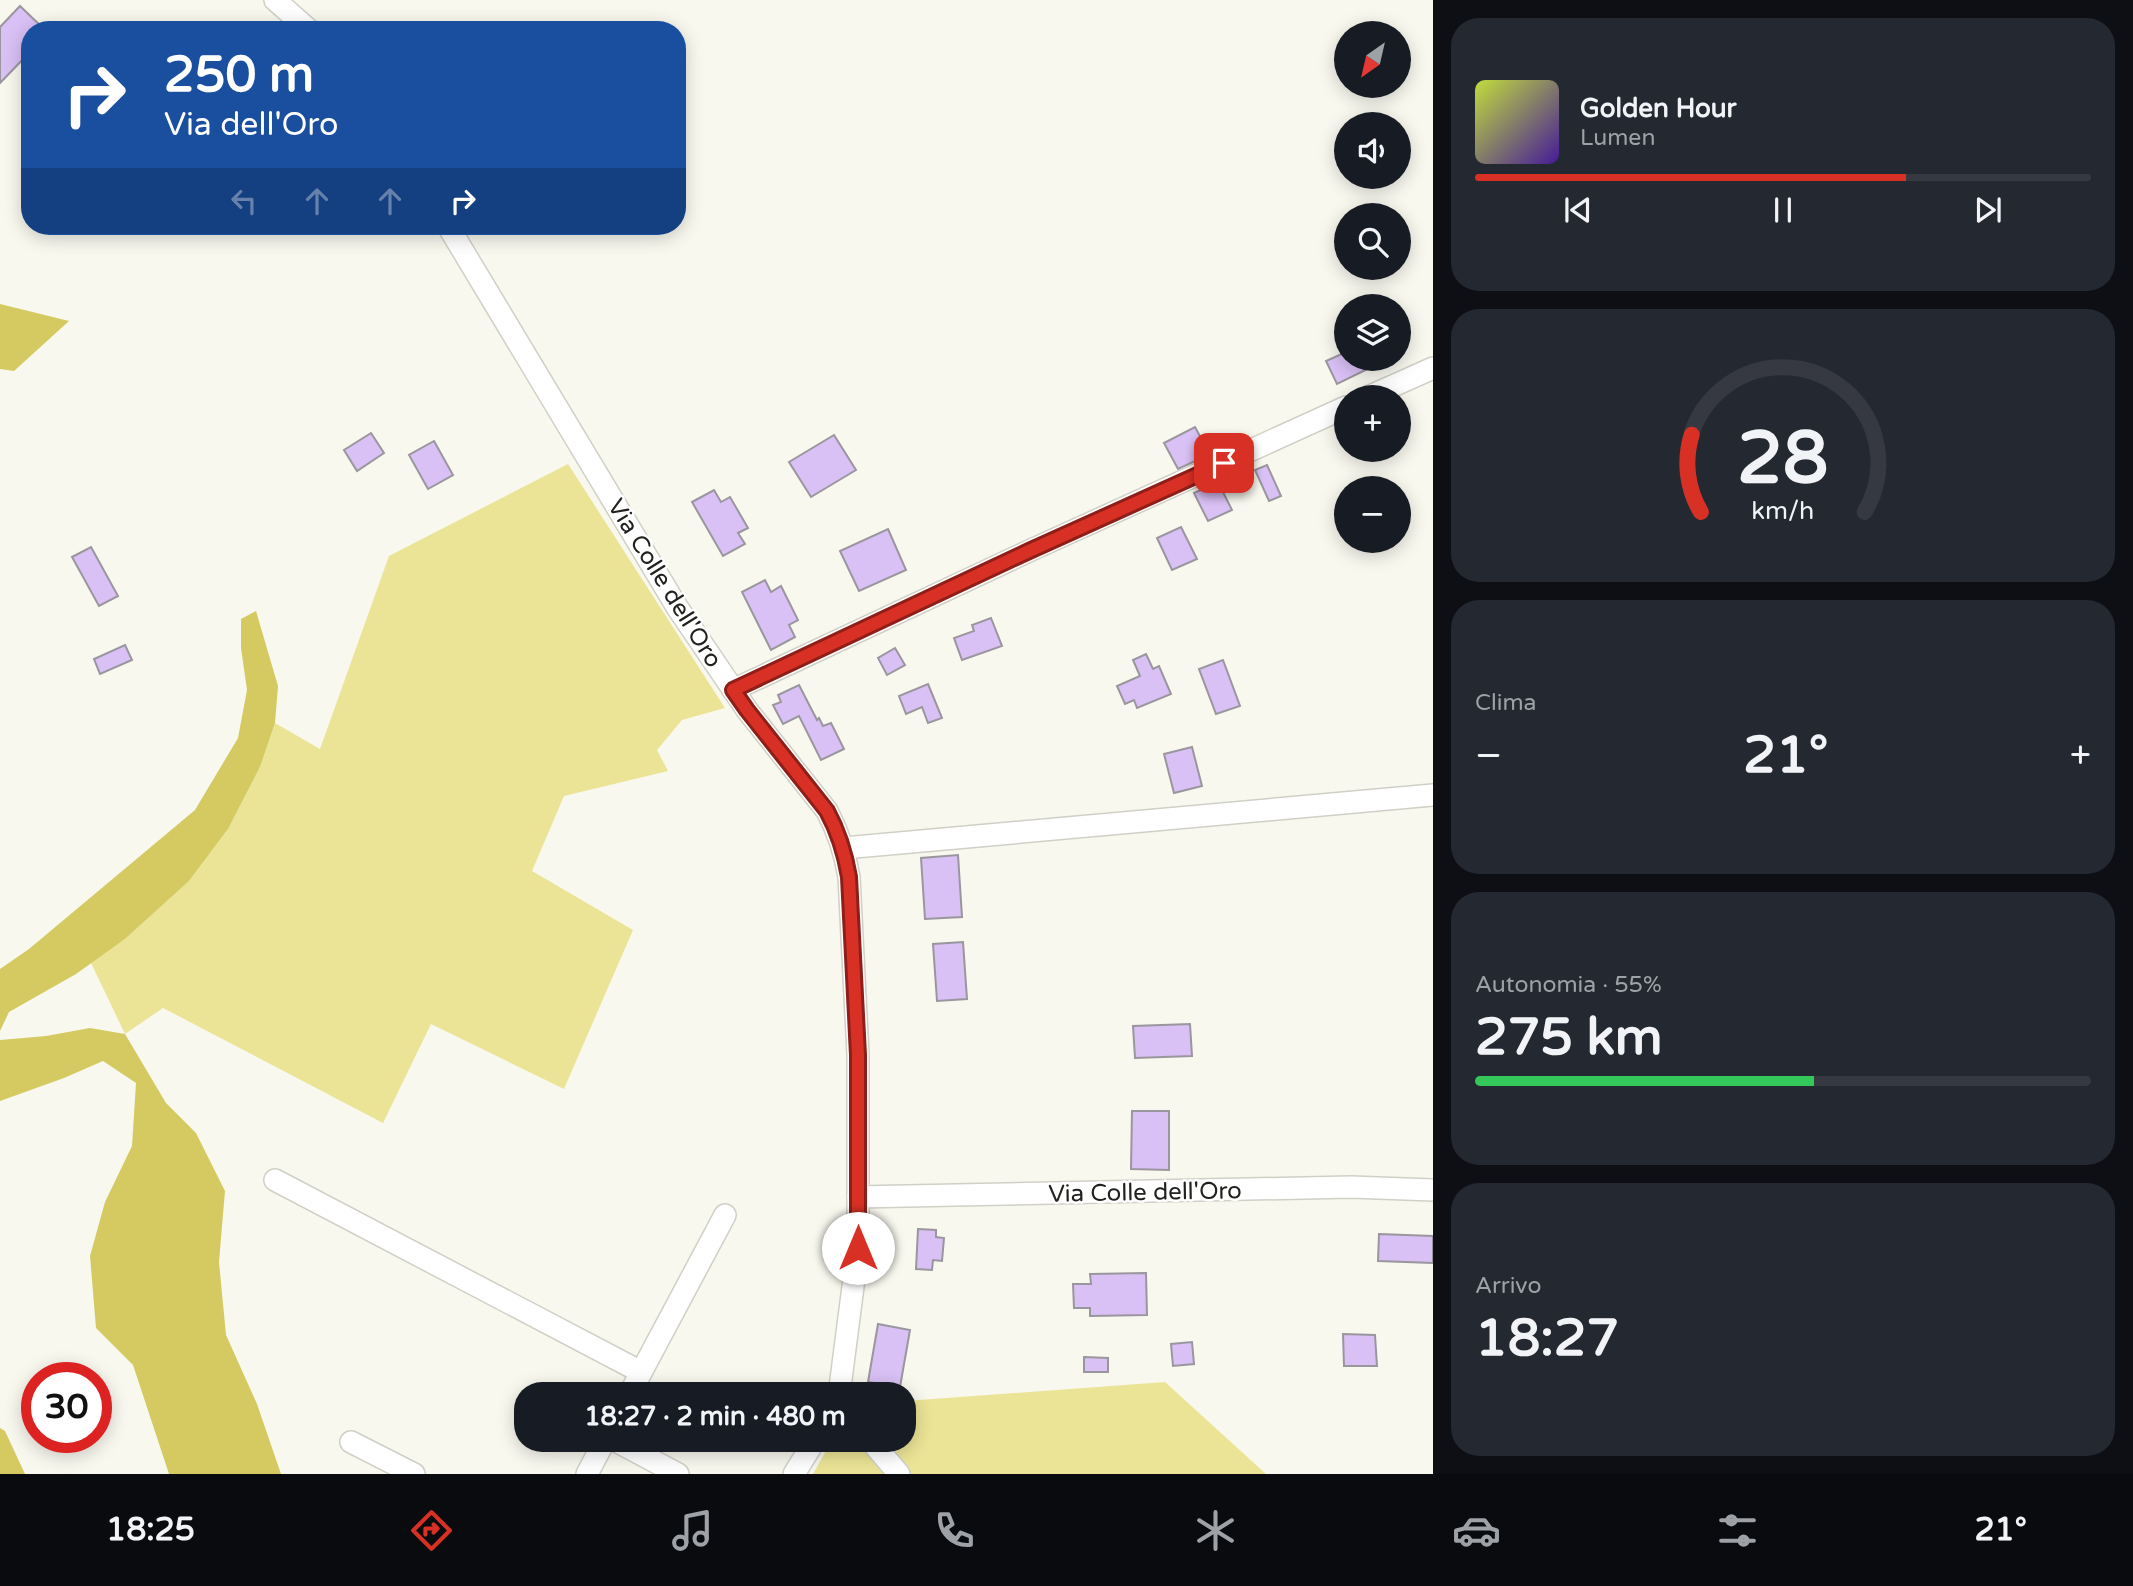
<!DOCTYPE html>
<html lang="it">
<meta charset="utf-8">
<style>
body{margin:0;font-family:"Varela Round",sans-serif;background:#242831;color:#f1f3f6;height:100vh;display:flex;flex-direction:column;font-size:26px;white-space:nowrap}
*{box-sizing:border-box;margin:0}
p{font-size:23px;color:#9ea1a6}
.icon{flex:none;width:38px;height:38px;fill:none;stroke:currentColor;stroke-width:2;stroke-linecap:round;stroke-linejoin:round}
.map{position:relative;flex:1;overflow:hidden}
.side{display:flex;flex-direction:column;gap:18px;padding:18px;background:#0d0f14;width:700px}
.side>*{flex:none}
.guide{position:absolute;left:21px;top:21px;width:665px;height:214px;border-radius:28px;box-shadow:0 4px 18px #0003;background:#1a4fa0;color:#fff;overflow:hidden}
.needle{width:46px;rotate:214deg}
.fabs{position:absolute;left:1334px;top:21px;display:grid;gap:14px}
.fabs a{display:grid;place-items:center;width:77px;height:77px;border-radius:50%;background:#171b24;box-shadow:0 4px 18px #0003;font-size:35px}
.speed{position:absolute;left:21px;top:1362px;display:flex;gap:14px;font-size:35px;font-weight:700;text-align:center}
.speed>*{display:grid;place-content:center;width:91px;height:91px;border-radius:50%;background:#171b24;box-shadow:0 4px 18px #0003;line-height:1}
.speed .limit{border:10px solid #d22;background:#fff;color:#111}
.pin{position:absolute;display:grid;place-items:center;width:60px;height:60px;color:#fff;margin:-30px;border-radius:14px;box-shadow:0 4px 10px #0006}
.me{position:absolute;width:77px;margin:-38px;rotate:0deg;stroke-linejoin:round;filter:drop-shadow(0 0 5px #0008)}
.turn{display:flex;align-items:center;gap:24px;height:147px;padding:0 28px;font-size:32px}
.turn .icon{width:91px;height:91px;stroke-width:2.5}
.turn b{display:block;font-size:49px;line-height:60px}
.lanes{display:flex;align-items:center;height:66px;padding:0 28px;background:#0003;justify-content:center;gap:35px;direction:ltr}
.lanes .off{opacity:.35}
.big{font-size:52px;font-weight:700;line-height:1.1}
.side .widget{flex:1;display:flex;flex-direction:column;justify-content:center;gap:10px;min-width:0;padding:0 24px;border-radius:28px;background:#242831}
.side .dial{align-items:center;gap:0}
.dial svg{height:182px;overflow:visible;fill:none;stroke:#363941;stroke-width:7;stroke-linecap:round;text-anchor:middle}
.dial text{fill:#f1f3f6;stroke:none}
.song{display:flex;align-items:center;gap:21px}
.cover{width:84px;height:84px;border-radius:10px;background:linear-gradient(135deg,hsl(70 70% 55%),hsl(260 70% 35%))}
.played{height:7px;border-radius:4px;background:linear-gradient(90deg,#d93025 70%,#363941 70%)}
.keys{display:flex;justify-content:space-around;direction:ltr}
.heat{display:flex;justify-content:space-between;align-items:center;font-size:38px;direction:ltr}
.charge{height:10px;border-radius:5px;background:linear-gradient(90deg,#34c759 55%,#363941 0)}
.trip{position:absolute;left:514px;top:1382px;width:402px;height:70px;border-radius:28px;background:#171b24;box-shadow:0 4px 18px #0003;font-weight:700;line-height:70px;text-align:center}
.tab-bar{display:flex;height:112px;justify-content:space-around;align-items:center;background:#090b0e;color:#9ea1a6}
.tab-bar .icon{width:49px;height:49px}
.tab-bar .current{color:#d93025}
.tab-bar b{font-size:32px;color:#f1f3f6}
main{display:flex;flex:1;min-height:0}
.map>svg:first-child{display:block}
.green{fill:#ebe496}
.forest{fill:#d4ca61}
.building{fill:#d9c0f5;stroke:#9a969e;stroke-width:2}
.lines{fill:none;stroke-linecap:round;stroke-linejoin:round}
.minor-casing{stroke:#d0d0c7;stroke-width:24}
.minor{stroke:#fff;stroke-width:21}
.route-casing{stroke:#8d1f18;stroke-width:18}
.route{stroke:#d93025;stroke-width:12}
.labels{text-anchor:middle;stroke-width:5;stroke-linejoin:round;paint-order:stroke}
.street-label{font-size:24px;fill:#21211e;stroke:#fff}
</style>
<main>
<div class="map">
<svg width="1433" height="1474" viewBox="0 0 1433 1474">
<rect width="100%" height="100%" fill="#f8f8ef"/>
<g class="green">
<polygon points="568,464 725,708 682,720 657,750 668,771 564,796 532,871 633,930 564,1089 431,1024 383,1123 163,1008 125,1034 91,963 125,939 189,881 228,829 260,767 275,723 320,749 389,556"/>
<polygon points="1165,1382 1266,1474 813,1474 832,1440 905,1440 905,1401"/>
</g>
<g class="forest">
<polygon points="0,304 69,321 14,371 0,369"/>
<polygon points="256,611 278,686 275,723 260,767 228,829 189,881 125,939 76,974 9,1012 0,1031 0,969 29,949 195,810 238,738 247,690 241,648 241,619"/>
<polygon points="90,1028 125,1034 166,1103 196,1133 225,1191 219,1262 226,1335 257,1404 281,1474 169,1474 133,1365 96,1328 90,1256 105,1202 132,1146 136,1083 103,1061 64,1078 0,1101 0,1040 46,1036"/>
<polygon points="0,1428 5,1431 25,1474 0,1474"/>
</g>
<g class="building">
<polygon points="20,6 45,30 30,30 30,52 0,83 0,27"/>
<polygon points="1346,352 1346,359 1388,359 1337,384 1326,361"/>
<polygon points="1195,427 1202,440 1199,442 1206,456 1178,469 1164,443"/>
<polygon points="371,433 384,453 357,471 344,450"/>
<polygon points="834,435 856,470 811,497 789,462"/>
<polygon points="434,441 453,475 428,489 409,455"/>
<polygon points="1267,465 1281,496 1269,501 1255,470"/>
<polygon points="1218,482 1232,510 1208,521 1194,493"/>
<polygon points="714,490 721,502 730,497 748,528 738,533 745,544 723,556 692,502"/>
<polygon points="1181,527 1197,559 1172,570 1157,538"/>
<polygon points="888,529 906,570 859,591 840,551"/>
<polygon points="91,547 118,596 99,606 72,557"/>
<polygon points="765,580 771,592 781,586 798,620 789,625 795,637 771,650 742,592"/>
<polygon points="991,618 1002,646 962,660 954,638 974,631 972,625"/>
<polygon points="125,645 132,660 100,674 94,659"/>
<polygon points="895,648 905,665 887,675 878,658"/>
<polygon points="1146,654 1153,669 1159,666 1171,694 1137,708 1134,700 1125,704 1117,686 1140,676 1133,660"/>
<polygon points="1223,660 1240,706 1216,714 1199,669"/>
<polygon points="928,684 942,718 928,723 922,707 906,714 899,696"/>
<polygon points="799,685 817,720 819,718 823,726 831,723 844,749 821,760 799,716 783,724 773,705 781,702 778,695"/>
<polygon points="1192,747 1202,786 1174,793 1164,754"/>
<polygon points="958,855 962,917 925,919 921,858"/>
<polygon points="963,942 967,999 937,1001 933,944"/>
<polygon points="1190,1024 1192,1056 1135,1058 1133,1026"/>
<polygon points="1132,1111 1169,1111 1169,1170 1131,1169"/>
<polygon points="918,1229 936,1230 936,1237 944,1238 942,1261 933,1260 932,1270 916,1269"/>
<polygon points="1379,1234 1433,1236 1433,1263 1378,1261"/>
<polygon points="1146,1273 1147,1315 1090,1316 1090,1308 1074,1308 1073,1284 1091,1284 1090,1274"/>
<polygon points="878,1324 910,1330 900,1387 868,1382"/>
<polygon points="1343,1334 1375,1335 1377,1366 1344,1366"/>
<polygon points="1192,1342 1194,1364 1173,1366 1171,1344"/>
<polygon points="1084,1357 1108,1358 1108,1372 1084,1372"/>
</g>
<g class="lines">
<defs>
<g id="minor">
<polyline points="275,0 309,30"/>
<path d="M448,226L677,607L747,710L827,811C839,833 845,853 849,877L858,1055V1248L839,1395"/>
<polyline points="1368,397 1433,368"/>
<polyline points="733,690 1029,551 1346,407"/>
<polyline points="844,848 1433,795"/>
<polyline points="275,1180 641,1372"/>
<polyline points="858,1197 1351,1187 1433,1190"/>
<polyline points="629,1395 725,1215"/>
<polyline points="614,1440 678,1474"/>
<polyline points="870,1440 899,1474"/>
<polyline points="351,1442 414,1474"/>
<polyline points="587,1474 605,1440"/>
<polyline points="794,1474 815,1440"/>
</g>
</defs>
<use href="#minor" class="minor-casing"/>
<use href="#minor" class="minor"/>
</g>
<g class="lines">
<defs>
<path id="route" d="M858,1248V1055L849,877C845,853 839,833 827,811L747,710L733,690L1029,551L1224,463"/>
</defs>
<use href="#route" class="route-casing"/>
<use href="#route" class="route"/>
</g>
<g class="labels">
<g class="street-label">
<text transform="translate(665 583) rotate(58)" y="8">Via Colle dell'Oro</text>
<text transform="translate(1145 1192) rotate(-1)" y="8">Via Colle dell'Oro</text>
</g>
</g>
</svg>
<div class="fabs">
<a><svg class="needle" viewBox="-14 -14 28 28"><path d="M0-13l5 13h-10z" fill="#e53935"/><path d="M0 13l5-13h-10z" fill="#9ea1a6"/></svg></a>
<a><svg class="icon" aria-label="sound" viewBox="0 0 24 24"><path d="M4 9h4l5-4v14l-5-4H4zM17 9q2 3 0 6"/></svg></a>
<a><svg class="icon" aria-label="search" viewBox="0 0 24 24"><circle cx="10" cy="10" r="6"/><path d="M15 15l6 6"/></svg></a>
<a><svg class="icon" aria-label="layers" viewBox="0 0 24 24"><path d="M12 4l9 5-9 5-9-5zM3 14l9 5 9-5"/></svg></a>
<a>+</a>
<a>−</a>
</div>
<div class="speed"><div class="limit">30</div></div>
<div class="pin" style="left:1224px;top:463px;background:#d93025"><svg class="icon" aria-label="arrive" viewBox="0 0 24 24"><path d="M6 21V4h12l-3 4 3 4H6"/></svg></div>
<svg class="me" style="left:858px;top:1248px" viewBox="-20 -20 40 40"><circle r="19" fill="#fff"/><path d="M0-13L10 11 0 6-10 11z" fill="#d93025"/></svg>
<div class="trip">18:27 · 2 min · 480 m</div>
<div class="guide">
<div class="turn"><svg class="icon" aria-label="right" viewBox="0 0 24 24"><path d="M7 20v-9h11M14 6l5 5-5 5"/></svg><div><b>250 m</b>Via dell'Oro</div></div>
<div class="lanes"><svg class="icon off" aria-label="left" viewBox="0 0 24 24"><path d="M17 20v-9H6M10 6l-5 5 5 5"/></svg><svg class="icon off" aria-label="ahead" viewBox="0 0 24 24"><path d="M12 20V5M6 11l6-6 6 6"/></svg><svg class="icon off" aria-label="ahead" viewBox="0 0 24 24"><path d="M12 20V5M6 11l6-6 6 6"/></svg><svg class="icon" aria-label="right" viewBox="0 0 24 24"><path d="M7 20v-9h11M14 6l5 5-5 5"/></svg></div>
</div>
</div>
<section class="side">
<div class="widget">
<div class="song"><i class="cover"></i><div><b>Golden Hour</b><p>Lumen</p></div></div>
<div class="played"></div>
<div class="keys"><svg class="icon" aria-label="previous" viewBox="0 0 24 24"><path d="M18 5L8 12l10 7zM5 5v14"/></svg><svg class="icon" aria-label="pause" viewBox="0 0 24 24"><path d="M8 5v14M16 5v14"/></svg><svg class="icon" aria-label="next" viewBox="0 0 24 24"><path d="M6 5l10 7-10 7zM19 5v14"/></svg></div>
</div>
<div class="widget dial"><svg viewBox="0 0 100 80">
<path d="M14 69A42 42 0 1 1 86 69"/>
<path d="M14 69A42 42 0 0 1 10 35" stroke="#d93025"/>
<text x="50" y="56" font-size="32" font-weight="700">28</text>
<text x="50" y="72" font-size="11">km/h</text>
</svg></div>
<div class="widget"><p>Clima</p>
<div class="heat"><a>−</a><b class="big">21°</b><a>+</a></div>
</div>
<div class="widget"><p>Autonomia · 55%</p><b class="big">275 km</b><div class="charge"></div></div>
<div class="widget"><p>Arrivo</p><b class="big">18:27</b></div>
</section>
</main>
<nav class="tab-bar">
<b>18:25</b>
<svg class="icon current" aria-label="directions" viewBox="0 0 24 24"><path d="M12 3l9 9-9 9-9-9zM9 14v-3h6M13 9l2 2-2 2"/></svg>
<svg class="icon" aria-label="music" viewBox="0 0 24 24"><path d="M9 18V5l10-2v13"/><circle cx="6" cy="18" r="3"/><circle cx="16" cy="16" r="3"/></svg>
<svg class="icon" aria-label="phone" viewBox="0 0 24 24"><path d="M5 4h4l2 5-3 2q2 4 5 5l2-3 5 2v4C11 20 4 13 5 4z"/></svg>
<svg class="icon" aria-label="climate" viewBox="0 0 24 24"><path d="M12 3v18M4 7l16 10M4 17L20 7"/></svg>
<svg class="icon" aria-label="car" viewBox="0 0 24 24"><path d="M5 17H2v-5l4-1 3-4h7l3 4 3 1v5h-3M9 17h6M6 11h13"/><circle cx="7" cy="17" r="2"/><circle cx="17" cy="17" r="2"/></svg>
<svg class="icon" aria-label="filters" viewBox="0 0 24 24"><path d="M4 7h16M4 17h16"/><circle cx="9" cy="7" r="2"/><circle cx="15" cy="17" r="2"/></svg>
<b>21°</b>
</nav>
